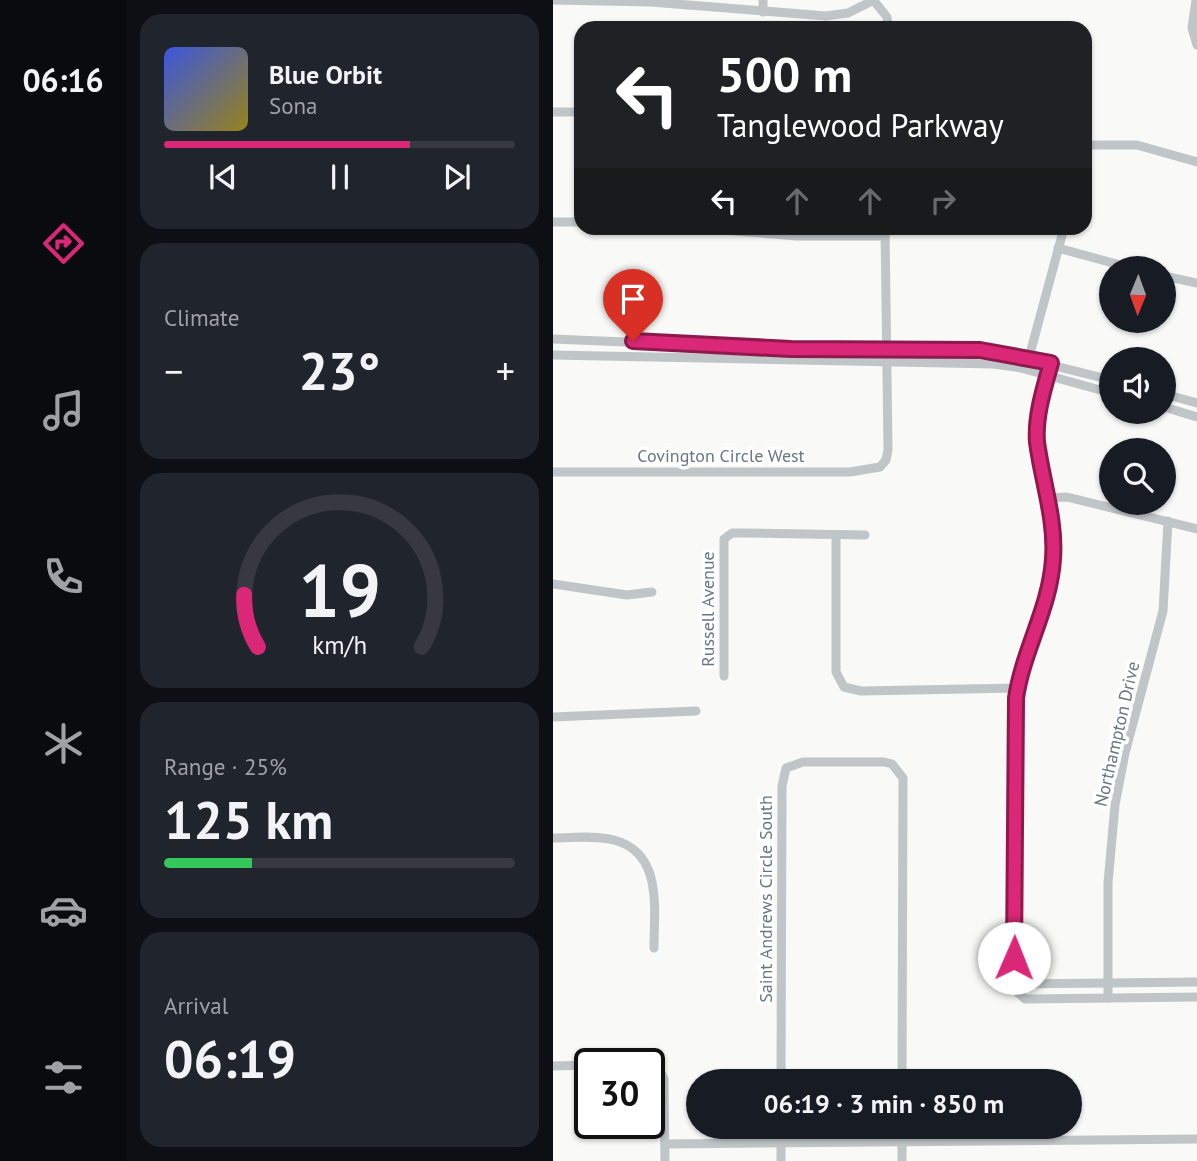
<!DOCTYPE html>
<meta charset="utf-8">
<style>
body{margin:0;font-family:"PT Sans",sans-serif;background:#20242c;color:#f1f3f6;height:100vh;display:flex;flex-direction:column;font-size:26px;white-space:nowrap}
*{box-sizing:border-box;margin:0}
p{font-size:23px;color:#9ea1a6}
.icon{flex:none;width:38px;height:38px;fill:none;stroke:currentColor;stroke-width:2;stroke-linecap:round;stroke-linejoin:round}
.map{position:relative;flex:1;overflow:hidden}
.side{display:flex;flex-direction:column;gap:14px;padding:14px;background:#0d0f14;width:427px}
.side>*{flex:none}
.banner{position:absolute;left:21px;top:21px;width:518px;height:214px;border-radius:21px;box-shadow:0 2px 5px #0004;background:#202124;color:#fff;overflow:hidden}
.needle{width:46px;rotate:181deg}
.fabs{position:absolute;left:546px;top:256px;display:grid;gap:14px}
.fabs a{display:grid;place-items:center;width:77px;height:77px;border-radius:50%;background:#171b24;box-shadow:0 2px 5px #0004;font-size:35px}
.speed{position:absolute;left:21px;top:1048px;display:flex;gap:14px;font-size:35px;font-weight:700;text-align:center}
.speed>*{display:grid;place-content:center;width:91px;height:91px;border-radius:50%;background:#171b24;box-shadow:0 2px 5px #0004;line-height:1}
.speed .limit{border:4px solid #111;border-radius:10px;background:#fff;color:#111}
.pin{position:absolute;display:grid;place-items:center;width:60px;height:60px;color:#fff;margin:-72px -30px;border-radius:50% 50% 50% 0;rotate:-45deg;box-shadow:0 0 7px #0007}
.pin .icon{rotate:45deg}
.me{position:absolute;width:77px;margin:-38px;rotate:1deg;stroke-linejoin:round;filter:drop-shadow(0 0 5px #0008)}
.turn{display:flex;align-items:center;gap:24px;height:147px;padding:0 28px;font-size:32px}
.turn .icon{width:91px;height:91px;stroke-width:2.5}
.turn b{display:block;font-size:49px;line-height:60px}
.lanes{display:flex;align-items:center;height:66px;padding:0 28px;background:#0003;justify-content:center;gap:35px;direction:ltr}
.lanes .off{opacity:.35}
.big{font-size:52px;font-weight:600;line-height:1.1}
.side .tile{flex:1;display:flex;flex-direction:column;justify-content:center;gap:10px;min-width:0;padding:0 24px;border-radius:21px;background:#20242c}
.side .dial{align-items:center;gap:0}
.dial svg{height:182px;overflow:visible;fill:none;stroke:#363941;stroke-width:7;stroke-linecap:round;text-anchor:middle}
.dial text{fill:#f1f3f6;stroke:none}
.song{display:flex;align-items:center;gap:21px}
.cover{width:84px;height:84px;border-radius:10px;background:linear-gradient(135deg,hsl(230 70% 55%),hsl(50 70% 35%))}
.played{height:7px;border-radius:4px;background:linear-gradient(90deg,#db2777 70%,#363941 70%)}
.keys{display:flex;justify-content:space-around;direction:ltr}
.heat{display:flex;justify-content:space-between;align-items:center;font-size:38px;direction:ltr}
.charge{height:10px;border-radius:5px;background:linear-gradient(90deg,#34c759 25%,#363941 0)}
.trip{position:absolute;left:133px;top:1069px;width:396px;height:70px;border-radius:35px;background:#171b24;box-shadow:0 2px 5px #0004;font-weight:600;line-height:70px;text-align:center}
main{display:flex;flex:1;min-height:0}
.menu{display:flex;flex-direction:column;width:126px;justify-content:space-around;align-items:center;background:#090b0e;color:#9ea1a6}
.menu .icon{width:49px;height:49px}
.menu .active{color:#db2777}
.menu b{font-size:32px;color:#f1f3f6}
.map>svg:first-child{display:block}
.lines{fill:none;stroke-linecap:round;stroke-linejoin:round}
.street{stroke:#c0c5c8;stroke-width:9}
.route-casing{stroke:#8e194d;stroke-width:18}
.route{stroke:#db2777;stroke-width:12}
.labels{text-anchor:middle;stroke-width:7;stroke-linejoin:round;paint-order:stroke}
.street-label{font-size:18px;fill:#667780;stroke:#fff}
</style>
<main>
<nav class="menu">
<b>06:16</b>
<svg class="icon active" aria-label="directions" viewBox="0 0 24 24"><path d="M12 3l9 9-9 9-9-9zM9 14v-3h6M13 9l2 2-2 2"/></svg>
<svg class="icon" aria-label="music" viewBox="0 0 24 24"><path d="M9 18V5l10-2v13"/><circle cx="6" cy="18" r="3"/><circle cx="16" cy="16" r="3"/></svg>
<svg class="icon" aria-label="phone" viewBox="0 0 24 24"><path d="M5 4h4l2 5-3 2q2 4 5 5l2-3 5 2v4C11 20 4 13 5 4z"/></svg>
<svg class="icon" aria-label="climate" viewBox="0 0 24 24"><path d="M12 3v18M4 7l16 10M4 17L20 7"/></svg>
<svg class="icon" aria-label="car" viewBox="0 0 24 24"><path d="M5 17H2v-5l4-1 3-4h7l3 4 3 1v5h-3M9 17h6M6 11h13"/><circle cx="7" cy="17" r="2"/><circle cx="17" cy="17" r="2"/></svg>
<svg class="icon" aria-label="filters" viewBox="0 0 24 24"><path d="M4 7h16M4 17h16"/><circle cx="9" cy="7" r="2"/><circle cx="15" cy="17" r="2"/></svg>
</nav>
<section class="side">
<div class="tile">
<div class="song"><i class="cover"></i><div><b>Blue Orbit</b><p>Sona</p></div></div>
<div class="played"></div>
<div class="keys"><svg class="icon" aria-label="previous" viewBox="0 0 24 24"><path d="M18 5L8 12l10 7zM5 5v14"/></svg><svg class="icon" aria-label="pause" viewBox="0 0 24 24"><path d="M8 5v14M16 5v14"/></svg><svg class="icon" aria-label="next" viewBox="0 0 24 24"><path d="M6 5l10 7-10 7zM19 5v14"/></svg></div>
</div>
<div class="tile"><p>Climate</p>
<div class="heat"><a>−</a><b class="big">23°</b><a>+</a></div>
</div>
<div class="tile dial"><svg viewBox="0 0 100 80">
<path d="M14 69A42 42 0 1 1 86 69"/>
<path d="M14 69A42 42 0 0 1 8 46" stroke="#db2777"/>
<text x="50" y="56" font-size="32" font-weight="700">19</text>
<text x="50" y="72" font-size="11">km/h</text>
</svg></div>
<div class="tile"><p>Range · 25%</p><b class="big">125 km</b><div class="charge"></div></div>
<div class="tile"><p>Arrival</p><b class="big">06:19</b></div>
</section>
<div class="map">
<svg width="644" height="1161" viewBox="0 0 644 1161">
<rect width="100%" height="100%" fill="#f9f9f7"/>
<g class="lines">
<g class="street">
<polyline points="0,0 98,2 273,16 295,13 321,0"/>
<polyline points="210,0 210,12"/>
<polyline points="643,0 639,28 644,45"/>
<polyline points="321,1 334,17 335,28"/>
<polyline points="0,112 28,112"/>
<polyline points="532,145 584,145 644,162"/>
<polyline points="0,222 28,222"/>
<polyline points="145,228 244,236 332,236"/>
<polyline points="505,248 578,268"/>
<polyline points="611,276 644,283"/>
<polyline points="0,339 238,349 442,351 558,380"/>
<polyline points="0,355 440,364 468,368 558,393"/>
<polyline points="475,361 511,228"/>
<path d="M498,363C491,388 481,416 484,442C489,481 503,519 500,559C497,608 470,650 463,698L464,992L472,999L644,997"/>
<polyline points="611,394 644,403"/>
<polyline points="611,407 644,417"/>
<polyline points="0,472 297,472 327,467 333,460 335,450 332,228"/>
<polyline points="494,498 514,497 644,529"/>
<polyline points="283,535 283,672 291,687 308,691 465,688"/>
<polyline points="0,584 74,595 99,592"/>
<polyline points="171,676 171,539 179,533 188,533 312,535"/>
<polyline points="0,717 143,711"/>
<path d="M0,838C19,838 42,835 61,840C110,853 101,908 101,948"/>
<polyline points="463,984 644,982"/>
<polyline points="555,998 555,883 562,805 572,753 610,611 615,521"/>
<polyline points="0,1066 37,1065"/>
<polyline points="96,1066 107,1071 111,1079 112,1161"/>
<polyline points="228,1082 229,786 233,768 250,762 331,762 339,764 350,778 349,1082"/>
<polyline points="112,1144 644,1139"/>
<polyline points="228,1161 228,1127"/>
<polyline points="349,1161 349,1127"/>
</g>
</g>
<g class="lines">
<defs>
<path id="route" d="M80,341L238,349L427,350L498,363C491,388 482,416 484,442C489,481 503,519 500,559C497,608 470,650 463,698L461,958"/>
</defs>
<use href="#route" class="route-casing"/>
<use href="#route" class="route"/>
</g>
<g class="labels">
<g class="street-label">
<text x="168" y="462">Covington Circle West</text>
<text transform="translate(155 609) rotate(-90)" y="6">Russell Avenue</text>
<text transform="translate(564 734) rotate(-77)" y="6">Northampton Drive</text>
<text transform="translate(213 899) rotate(-90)" y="6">Saint Andrews Circle South</text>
</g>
</g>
</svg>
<div class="fabs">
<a><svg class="needle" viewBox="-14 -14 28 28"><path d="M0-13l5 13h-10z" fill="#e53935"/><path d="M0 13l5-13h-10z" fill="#9ea1a6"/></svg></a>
<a><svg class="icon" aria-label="sound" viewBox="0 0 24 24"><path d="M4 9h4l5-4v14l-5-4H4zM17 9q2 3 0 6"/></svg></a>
<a><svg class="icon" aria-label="search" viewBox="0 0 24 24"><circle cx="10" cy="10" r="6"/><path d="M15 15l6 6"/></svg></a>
</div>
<div class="speed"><div class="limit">30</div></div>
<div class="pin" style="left:80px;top:341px;background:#d93025"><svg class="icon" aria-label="arrive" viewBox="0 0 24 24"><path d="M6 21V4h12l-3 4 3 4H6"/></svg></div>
<svg class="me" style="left:461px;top:958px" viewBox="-20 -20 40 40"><circle r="19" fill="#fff"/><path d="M0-13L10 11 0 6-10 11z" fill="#db2777"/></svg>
<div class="trip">06:19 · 3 min · 850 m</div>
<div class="banner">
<div class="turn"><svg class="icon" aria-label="left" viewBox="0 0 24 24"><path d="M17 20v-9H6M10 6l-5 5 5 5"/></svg><div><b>500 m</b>Tanglewood Parkway</div></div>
<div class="lanes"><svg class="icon" aria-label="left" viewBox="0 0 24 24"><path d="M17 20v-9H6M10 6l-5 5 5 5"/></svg><svg class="icon off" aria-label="ahead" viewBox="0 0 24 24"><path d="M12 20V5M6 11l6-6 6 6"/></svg><svg class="icon off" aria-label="ahead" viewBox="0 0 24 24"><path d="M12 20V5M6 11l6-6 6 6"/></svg><svg class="icon off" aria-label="right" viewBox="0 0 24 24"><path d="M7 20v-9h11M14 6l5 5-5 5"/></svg></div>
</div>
</div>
</main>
